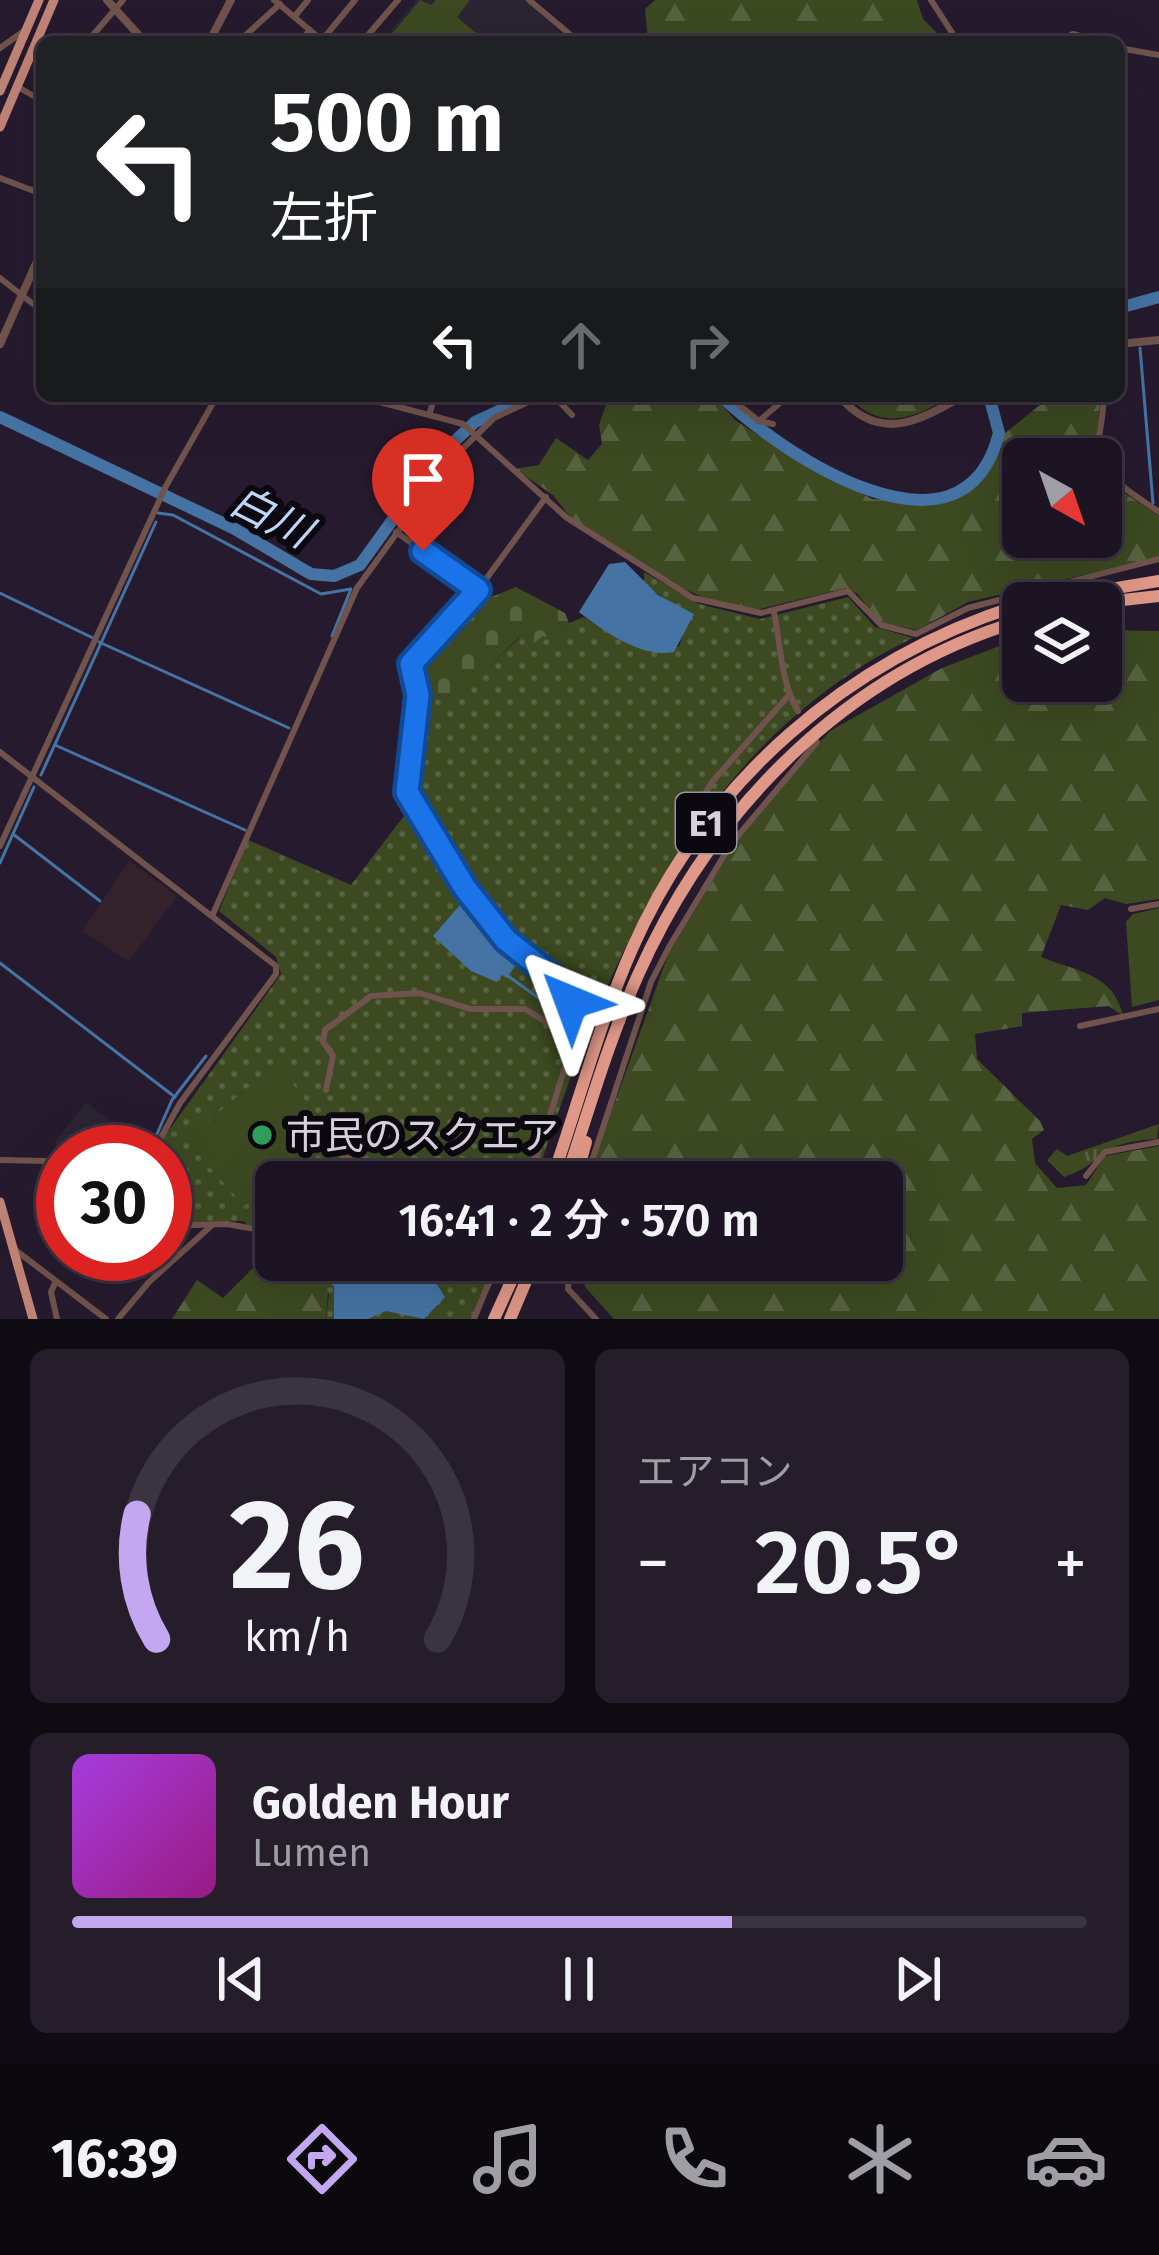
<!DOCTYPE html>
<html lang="ja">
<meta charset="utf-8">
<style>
body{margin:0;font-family:"Fira Sans","Noto Sans JP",sans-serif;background:#251d2a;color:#f1f3f6;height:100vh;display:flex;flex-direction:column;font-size:45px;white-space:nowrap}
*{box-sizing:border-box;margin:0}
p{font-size:39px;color:#a09ea5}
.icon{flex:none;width:66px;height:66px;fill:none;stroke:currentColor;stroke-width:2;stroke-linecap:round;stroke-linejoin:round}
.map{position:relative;height:1319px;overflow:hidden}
.details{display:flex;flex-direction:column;gap:30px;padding:30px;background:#0f0b13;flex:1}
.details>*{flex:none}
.top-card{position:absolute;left:36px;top:36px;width:1089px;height:366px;border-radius:18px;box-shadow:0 12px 48px #0002,0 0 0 3px #3a3340;background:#202124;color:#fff;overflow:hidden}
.needle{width:78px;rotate:140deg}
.tools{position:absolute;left:1002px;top:438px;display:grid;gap:24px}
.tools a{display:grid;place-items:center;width:120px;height:120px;border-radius:18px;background:#1c1422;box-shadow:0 12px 48px #0002,0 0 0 3px #3a3340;font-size:60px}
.speed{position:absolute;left:36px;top:1125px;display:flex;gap:24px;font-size:60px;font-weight:700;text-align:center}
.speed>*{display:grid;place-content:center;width:156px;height:156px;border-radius:50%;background:#1c1422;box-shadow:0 12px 48px #0002,0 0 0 3px #3a3340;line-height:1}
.speed .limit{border:18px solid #d22;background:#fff;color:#111}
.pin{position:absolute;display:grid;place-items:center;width:102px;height:102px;color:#fff;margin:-123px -51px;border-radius:50% 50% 50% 0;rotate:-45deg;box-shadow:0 0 12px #0007}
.pin .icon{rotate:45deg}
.me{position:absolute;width:132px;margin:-66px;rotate:316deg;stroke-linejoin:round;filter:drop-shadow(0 0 9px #0008)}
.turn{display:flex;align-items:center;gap:42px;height:252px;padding:0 36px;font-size:54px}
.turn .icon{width:156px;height:156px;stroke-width:2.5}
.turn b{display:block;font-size:84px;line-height:102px}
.lanes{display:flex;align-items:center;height:114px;padding:0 36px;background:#0003;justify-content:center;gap:60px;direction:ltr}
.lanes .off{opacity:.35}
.big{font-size:90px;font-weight:600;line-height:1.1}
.details .tile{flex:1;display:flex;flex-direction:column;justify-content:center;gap:18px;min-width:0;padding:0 42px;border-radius:18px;background:#251d2a}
.details .dial{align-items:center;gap:0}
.dial svg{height:312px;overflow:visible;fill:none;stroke:#3a3340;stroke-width:7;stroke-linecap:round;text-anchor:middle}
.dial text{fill:#f1f3f6;stroke:none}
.song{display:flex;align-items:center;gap:36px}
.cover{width:144px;height:144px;border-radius:18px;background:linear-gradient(135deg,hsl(280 70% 55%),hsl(310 70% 35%))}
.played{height:12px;border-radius:6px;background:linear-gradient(90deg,#c4a7f1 65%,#3a3340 65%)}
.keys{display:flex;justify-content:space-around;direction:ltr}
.heat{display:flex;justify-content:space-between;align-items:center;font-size:66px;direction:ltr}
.details .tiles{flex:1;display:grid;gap:30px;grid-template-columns:1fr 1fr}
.tile:last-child{grid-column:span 2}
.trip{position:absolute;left:255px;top:1161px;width:648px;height:120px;border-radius:18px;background:#1c1422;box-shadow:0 12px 48px #0002,0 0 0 3px #3a3340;font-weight:600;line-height:120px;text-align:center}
.menu{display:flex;height:192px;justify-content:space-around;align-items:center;background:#0b080e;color:#a09ea5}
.menu .icon{width:84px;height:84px}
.menu .on{color:#c4a7f1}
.menu b{font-size:54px;color:#f1f3f6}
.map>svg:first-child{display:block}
.commercial{fill:#33222a}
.education{fill:#2b2433}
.grass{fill:url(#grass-tufts)}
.forest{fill:url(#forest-firs)}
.cemetery{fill:url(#cemetery-stones)}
.park{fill:url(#park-dots)}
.pitch{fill:#3c4921}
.water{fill:#4573a3}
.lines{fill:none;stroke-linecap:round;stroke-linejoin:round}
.stream{stroke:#4573a3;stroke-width:3}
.river{stroke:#4573a3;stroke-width:12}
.minor{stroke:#70534c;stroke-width:6}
.tertiary{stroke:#70534c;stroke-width:8}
.primary{stroke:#c08476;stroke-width:9}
.motorway{stroke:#df9787;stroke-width:12}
.route-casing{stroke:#114b97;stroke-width:30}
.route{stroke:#1a73e8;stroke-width:21}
.leisure-dot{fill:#2e9e5b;stroke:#0c0810;stroke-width:4.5}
.labels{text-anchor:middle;stroke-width:12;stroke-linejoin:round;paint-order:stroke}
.shield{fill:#0c0810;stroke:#9a94a0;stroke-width:3}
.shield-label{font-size:36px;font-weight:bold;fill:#d7d0dd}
.poi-label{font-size:39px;fill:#d7d0dd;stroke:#0c0810;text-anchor:start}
.water-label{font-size:42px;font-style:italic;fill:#bed7f4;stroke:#0c0810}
</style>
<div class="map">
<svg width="1159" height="1319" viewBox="0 0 1159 1319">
<defs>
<pattern id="grass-tufts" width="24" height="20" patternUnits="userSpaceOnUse" patternTransform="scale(3)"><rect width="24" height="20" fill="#3c4921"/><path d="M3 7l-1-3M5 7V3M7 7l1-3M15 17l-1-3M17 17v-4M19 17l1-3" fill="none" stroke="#576241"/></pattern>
<pattern id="forest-firs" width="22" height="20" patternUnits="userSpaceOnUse" patternTransform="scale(3)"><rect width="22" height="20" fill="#3c4921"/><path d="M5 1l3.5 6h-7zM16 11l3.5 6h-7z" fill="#576241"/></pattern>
<pattern id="cemetery-stones" width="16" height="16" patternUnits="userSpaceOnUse" patternTransform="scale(3)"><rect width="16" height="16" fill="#3c4921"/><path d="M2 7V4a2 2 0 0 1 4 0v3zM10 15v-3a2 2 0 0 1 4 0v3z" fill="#576241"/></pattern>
<pattern id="park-dots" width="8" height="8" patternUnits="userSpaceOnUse" patternTransform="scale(3)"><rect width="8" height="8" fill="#3c4921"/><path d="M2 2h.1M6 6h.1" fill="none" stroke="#576241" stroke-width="1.8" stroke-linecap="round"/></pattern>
</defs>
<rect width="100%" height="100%" fill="#261b2e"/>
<polygon class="commercial" points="129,861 177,896 129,961 82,931"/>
<g class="education">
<polygon points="416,0 525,0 572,42 381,42"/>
<polygon points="86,1102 134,1139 124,1152 66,1152 54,1143"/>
</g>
<path class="grass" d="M1159,1124L1157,1139C1096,1142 1108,1162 1064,1177L1047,1160L1057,1149L1067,1156Z"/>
<g class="forest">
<polygon points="655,0 917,0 923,19 946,42 648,42 645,9"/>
<polygon points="593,396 714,396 735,420 766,440 872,499 902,502 943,497 966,487 999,438 1051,396 1100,396 1098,459 1023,459 1023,537 1101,537 1101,467 1123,492 1159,516 1159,557 968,602 917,630 878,622 858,594 846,588 756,610 712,601 670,583 570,517 553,495 515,469 539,465 556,438 588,460 602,444 599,425 607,402"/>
<path d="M848,396H950C915,419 880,432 848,396Z"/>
<path d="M1101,630L1159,631V899L1126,904L1105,898L1088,910L1061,905L1041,957C1075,971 1114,973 1123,1016L1109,1006L1022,1013V1026L975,1034L977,1059L1040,1121L1044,1130L1032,1139L1035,1163L1057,1188L1086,1185L1105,1156L1159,1146V1319H614L586,1288L575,1260H882V1182H590L593,1163L668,955L733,846L768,800L830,731L942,668L1023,637V681H1101Z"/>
<polygon points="273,1248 276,1260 292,1260 328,1292 326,1319 172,1319 197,1280 223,1298"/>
</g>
<polygon class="cemetery" points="516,587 565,613 569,623 555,645 530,646 519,637 446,709 421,680 421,654 476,596 484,600"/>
<g class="park">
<path d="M644,572L699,604L760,619L848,597L875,627L913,638C697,742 604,967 535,1182H276V1250L243,1221L165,1223L162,1140L281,974L276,957L219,911L248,840L351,885L414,803L408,784L421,680L446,708L520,637L530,646L543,636L555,644L569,623L584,617L622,640L679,647L690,612L672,605L644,583Z"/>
<polygon points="289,1260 504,1260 475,1319 326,1319 329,1294"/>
</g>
<g class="pitch">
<polygon points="420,0 431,5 436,0 470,0 457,17 487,42 385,42"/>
<polygon points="1159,908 1159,1000 1132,1007 1126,922 1133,914"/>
<polygon points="277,1063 332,1135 244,1206 186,1140"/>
</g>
<g class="water">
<path d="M625,562L658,595L694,614L674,652C643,659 603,631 579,612L609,564Z"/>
<polygon points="466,898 517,963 507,978 502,975 497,982 471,971 433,936"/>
<polygon points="301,1260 421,1260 445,1297 424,1319 386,1311 368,1319 334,1319 334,1286"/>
</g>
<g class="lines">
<g class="stream">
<polyline points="1140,348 1153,503"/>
<polyline points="158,513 173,515 321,594 351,589 332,636"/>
<polyline points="0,593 93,638"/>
<polyline points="99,642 289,728"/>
<polyline points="55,745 245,830"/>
<polyline points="41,775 156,522"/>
<polyline points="13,834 100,901"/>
<polyline points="0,863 34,787"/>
<polyline points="0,963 175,1097"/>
<polyline points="508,976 540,999 549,998 549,1010 557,1007 558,1016"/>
<polyline points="149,1152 172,1100 206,1056"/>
</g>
<g class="river">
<polyline points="1119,308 1159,297"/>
<path d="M721,396C779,452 963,577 999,433L989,396"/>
<polyline points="0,417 233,528 311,574 334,576 360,565 438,457 475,422 531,396"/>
</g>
<g class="minor">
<polyline points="274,0 324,42"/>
<polyline points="529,0 579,42"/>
<polyline points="931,0 958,42"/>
<polyline points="295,16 308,0"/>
<polyline points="323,39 355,0"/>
<polyline points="87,42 123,0"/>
<polyline points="238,42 280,4"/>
<polyline points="299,42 310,30"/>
<polyline points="362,42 398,0"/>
<polyline points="1057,42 1073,34 1102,42"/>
<polyline points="0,48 24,31"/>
<polyline points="1119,48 1159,55"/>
<polyline points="18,87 42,101"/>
<polyline points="0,178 42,194"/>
<polyline points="0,278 42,311"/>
<polyline points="357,396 463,424 567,518 693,598 761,613 848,591 881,625 916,634 968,608 1159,559"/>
<polyline points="554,396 572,415"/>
<polyline points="728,396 759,421 773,424"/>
<path d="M1103,396C1105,414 1098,430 1099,447C1100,478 1137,496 1159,512"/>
<polyline points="429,415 435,396"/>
<polyline points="759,421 788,396"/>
<polyline points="546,497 470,601 413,658 418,695 408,792 465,888 506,940 569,992 566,1033"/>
<polyline points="396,532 478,590"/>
<path d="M774,612C781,645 780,681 798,711"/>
<polyline points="0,752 276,966 276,974 180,1103 153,1152"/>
<polyline points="715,800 706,792 712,782 789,695"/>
<polyline points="0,846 166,486 217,396"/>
<polyline points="1131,909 1159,904"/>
<polyline points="213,914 357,588 446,465 494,418 541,396"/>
<polyline points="1080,1026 1159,1009"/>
<polyline points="326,1090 333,1056 323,1042 325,1030 371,996 420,993 470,1009 525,1009 574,1039"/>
<polyline points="0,1160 46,1161 38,1200 63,1219"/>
<polyline points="1086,1176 1105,1152 1159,1142"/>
<polyline points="317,1182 355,1151 395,1182"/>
<polyline points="529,1182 574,1039 582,1041"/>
<polyline points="585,1182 651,982 669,947 731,844 817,742"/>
<polyline points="165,1226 227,1224 260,1230 276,1218"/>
<polyline points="14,1249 106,1319"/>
<polyline points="108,1254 115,1254"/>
<polyline points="125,1254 134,1260 137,1254"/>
<polyline points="440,1260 463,1266 483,1260"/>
<polyline points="570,1260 568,1289 596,1319"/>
<polyline points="56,1281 51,1292 57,1319"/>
<polyline points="118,1319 149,1282 211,1226"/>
<polyline points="474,1319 498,1260"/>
</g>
<g class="tertiary">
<polyline points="107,0 145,42"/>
<polyline points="209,42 231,0"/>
<polyline points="0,344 42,250"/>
<polyline points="1119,344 1159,340"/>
<path d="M839,396C879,443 917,422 963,396"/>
</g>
<g class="primary">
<polyline points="0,91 39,0"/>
<polyline points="0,127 54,0"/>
<polyline points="0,1202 33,1319"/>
</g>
<g class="motorway">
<polyline points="1027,603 1159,581"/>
<polyline points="1096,603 1159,596"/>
<path d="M551,1182C578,1105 599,1024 632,949C706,781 848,658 1023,604"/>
<path d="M565,1182C588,1113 608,1042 638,975C712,809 846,672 1023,620"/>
<polyline points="575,1182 586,1142"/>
<polyline points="550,1275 553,1260"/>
<polyline points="494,1319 521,1260"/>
<polyline points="510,1319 535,1260"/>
</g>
</g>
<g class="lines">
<defs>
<polyline id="route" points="423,551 478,590 411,664 418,695 407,792 465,888 506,940 564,986 571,1002"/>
</defs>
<use href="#route" class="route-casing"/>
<use href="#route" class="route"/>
</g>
<circle class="leisure-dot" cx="262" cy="1135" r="12"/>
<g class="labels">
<rect class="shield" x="676" y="793" width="60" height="60" rx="9"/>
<g class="shield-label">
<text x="706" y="836">E1</text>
</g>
<g class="poi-label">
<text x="286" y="1149">市民のスクエア</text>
</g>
<g class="water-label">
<text transform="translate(271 516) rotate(27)" y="15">白川</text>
</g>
</g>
</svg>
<div class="tools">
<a><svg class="needle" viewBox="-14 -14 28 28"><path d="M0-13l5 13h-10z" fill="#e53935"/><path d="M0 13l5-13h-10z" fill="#a09ea5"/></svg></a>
<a><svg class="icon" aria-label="layers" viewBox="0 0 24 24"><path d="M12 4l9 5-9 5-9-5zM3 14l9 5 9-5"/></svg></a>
</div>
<div class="speed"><div class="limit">30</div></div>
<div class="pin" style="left:423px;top:551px;background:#d93025"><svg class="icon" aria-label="arrive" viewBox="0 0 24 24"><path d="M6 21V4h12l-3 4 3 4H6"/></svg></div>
<svg class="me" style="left:571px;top:1002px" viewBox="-20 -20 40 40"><path d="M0-17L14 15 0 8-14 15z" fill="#1a73e8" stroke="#fff" stroke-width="4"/></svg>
<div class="trip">16:41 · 2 分 · 570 m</div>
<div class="top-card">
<div class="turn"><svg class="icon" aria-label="left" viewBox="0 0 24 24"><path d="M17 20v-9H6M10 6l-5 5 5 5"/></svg><div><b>500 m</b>左折</div></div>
<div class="lanes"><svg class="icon" aria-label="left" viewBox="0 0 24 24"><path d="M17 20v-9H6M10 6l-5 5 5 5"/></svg><svg class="icon off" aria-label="ahead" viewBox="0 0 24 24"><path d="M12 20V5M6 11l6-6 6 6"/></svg><svg class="icon off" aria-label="right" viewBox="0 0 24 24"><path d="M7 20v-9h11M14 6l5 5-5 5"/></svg></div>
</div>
</div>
<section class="details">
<div class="tiles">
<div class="tile dial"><svg viewBox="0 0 100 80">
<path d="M14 69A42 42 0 1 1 86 69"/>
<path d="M14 69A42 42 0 0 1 9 37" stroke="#c4a7f1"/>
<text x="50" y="56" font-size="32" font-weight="700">26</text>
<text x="50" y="72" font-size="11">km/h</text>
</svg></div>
<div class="tile"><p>エアコン</p>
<div class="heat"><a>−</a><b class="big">20.5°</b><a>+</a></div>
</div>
<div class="tile">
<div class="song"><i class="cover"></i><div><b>Golden Hour</b><p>Lumen</p></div></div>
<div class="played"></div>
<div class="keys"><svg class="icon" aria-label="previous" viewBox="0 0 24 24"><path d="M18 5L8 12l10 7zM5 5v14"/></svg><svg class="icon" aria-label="pause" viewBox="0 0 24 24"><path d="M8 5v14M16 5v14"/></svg><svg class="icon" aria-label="next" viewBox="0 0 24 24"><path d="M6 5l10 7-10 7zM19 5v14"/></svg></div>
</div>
</div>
</section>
<nav class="menu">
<b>16:39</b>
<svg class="icon on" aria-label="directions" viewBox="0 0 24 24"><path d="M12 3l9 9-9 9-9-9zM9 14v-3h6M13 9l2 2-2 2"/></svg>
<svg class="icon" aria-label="music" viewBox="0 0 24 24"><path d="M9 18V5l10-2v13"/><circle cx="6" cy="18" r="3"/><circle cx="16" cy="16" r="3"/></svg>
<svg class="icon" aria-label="phone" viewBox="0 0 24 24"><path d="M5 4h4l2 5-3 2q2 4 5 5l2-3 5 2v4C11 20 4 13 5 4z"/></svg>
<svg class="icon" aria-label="climate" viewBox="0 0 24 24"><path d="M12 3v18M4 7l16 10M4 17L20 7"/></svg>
<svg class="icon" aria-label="car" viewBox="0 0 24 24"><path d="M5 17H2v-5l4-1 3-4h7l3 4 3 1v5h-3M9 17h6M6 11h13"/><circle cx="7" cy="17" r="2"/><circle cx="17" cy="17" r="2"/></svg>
</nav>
